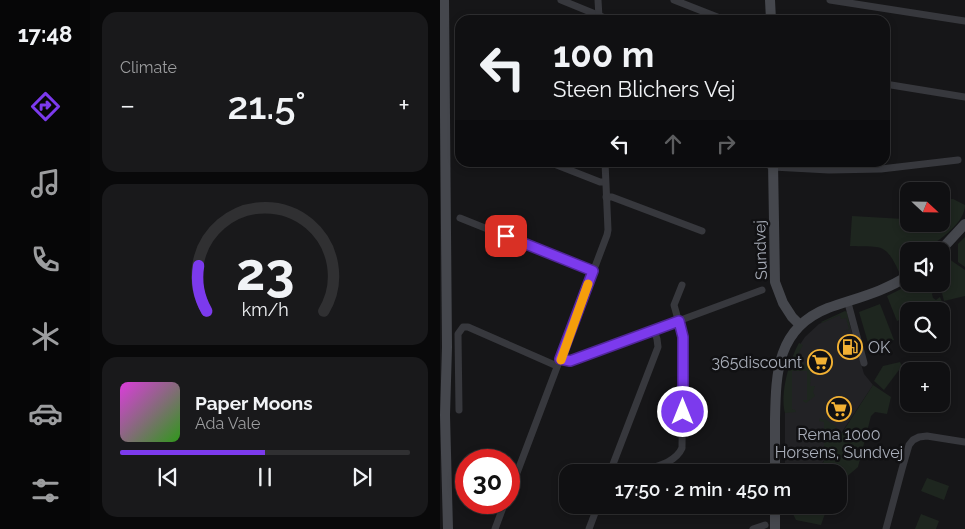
<!DOCTYPE html>
<meta charset="utf-8">
<style>
body{margin:0;font-family:Raleway,sans-serif;background:#19191b;color:#f1f3f6;height:100vh;display:flex;flex-direction:column;font-size:19px;white-space:nowrap}
*{box-sizing:border-box;margin:0}
p{font-size:16px;color:#9c9d9f}
.icon{flex:none;width:28px;height:28px;fill:none;stroke:currentColor;stroke-width:2;stroke-linecap:round;stroke-linejoin:round}
.map{position:relative;flex:1;overflow:hidden}
.details{display:flex;flex-direction:column;gap:12px;padding:12px;background:#09090a;width:350px}
.details>*{flex:none}
.guide{position:absolute;left:15px;top:15px;width:435px;height:152px;border-radius:15px;box-shadow:0 2px 8px #0003,0 0 0 1px #303032;background:#101012;color:#f1f3f6;overflow:hidden}
.needle{width:32px;rotate:112deg}
.controls{position:absolute;left:460px;top:182px;display:grid;gap:10px}
.controls a{display:grid;place-items:center;width:50px;height:50px;border-radius:10px;background:#101012;box-shadow:0 2px 8px #0003,0 0 0 1px #303032;font-size:25px}
.speed{position:absolute;left:15px;top:449px;display:flex;gap:10px;font-size:25px;font-weight:700;text-align:center}
.speed>*{display:grid;place-content:center;width:65px;height:65px;border-radius:50%;background:#101012;box-shadow:0 2px 8px #0003,0 0 0 1px #303032;line-height:1}
.speed .limit{border:8px solid #d22;background:#fff;color:#111}
.pin{position:absolute;display:grid;place-items:center;width:42px;height:42px;color:#fff;margin:-21px;border-radius:10px;box-shadow:0 2px 8px #0006}
.me{position:absolute;width:55px;margin:-28px;rotate:0deg;stroke-linejoin:round;filter:drop-shadow(0 0 4px #0008)}
.turn{display:flex;align-items:center;gap:18px;height:105px;padding:0 15px;font-size:22px}
.turn .icon{width:65px;height:65px;stroke-width:2.5}
.turn b{display:block;font-size:35px;line-height:42px}
.lanes{display:flex;align-items:center;height:48px;padding:0 15px;background:#0003;justify-content:center;gap:25px;direction:ltr}
.lanes .off{opacity:.35}
.big{font-size:38px;font-weight:600;line-height:1.1}
.details .tile{flex:1;display:flex;flex-direction:column;justify-content:center;gap:8px;min-width:0;padding:0 18px;border-radius:15px;background:#19191b}
.details .dial{align-items:center;gap:0}
.dial svg{height:130px;overflow:visible;fill:none;stroke:#303032;stroke-width:7;stroke-linecap:round;text-anchor:middle}
.dial text{fill:#f1f3f6;stroke:none}
.song{display:flex;align-items:center;gap:15px}
.cover{width:60px;height:60px;border-radius:8px;background:linear-gradient(135deg,hsl(300 70% 55%),hsl(110 70% 35%))}
.played{height:5px;border-radius:2px;background:linear-gradient(90deg,#7c3aed 50%,#303032 50%)}
.keys{display:flex;justify-content:space-around;direction:ltr}
.heat{display:flex;justify-content:space-between;align-items:center;font-size:28px;direction:ltr}
.trip{position:absolute;left:119px;top:464px;width:288px;height:50px;border-radius:15px;background:#101012;box-shadow:0 2px 8px #0003,0 0 0 1px #303032;font-weight:600;line-height:50px;text-align:center}
main{display:flex;flex:1;min-height:0}
.dock{display:flex;flex-direction:column;width:90px;justify-content:space-around;align-items:center;background:#060607;color:#9c9d9f}
.dock .icon{width:35px;height:35px}
.dock .active{color:#7c3aed}
.dock b{font-size:22px;color:#f1f3f6}
.map>svg:first-child{display:block}
.built{fill:#222225}
.green{fill:#1e261f}
.lines{fill:none;stroke-linecap:round;stroke-linejoin:round}
.street{stroke:#37383d;stroke-width:7}
.secondary{stroke:#45474d;stroke-width:10}
.route-casing{stroke:#51269a;stroke-width:12}
.route{stroke:#7c3aed;stroke-width:9}
.slow{stroke:#f59e0b;stroke-width:9}
.labels{text-anchor:middle;stroke-width:5;stroke-linejoin:round;paint-order:stroke}
.street-label{font-size:16px;fill:#a8adb8;stroke:#111113}
.poi-label{font-size:16px;fill:#a8adb8;stroke:#111113;text-anchor:start}
</style>
<main>
<nav class="dock">
<b>17:48</b>
<svg class="icon active" aria-label="directions" viewBox="0 0 24 24"><path d="M12 3l9 9-9 9-9-9zM9 14v-3h6M13 9l2 2-2 2"/></svg>
<svg class="icon" aria-label="music" viewBox="0 0 24 24"><path d="M9 18V5l10-2v13"/><circle cx="6" cy="18" r="3"/><circle cx="16" cy="16" r="3"/></svg>
<svg class="icon" aria-label="phone" viewBox="0 0 24 24"><path d="M5 4h4l2 5-3 2q2 4 5 5l2-3 5 2v4C11 20 4 13 5 4z"/></svg>
<svg class="icon" aria-label="climate" viewBox="0 0 24 24"><path d="M12 3v18M4 7l16 10M4 17L20 7"/></svg>
<svg class="icon" aria-label="car" viewBox="0 0 24 24"><path d="M5 17H2v-5l4-1 3-4h7l3 4 3 1v5h-3M9 17h6M6 11h13"/><circle cx="7" cy="17" r="2"/><circle cx="17" cy="17" r="2"/></svg>
<svg class="icon" aria-label="filters" viewBox="0 0 24 24"><path d="M4 7h16M4 17h16"/><circle cx="9" cy="7" r="2"/><circle cx="15" cy="17" r="2"/></svg>
</nav>
<section class="details">
<div class="tile"><p>Climate</p>
<div class="heat"><a>−</a><b class="big">21.5°</b><a>+</a></div>
</div>
<div class="tile dial"><svg viewBox="0 0 100 80">
<path d="M14 69A42 42 0 1 1 86 69"/>
<path d="M14 69A42 42 0 0 1 9 41" stroke="#7c3aed"/>
<text x="50" y="56" font-size="32" font-weight="700">23</text>
<text x="50" y="72" font-size="11">km/h</text>
</svg></div>
<div class="tile">
<div class="song"><i class="cover"></i><div><b>Paper Moons</b><p>Ada Vale</p></div></div>
<div class="played"></div>
<div class="keys"><svg class="icon" aria-label="previous" viewBox="0 0 24 24"><path d="M18 5L8 12l10 7zM5 5v14"/></svg><svg class="icon" aria-label="pause" viewBox="0 0 24 24"><path d="M8 5v14M16 5v14"/></svg><svg class="icon" aria-label="next" viewBox="0 0 24 24"><path d="M6 5l10 7-10 7zM19 5v14"/></svg></div>
</div>
</section>
<div class="map">
<svg width="525" height="529" viewBox="0 0 525 529">
<rect width="100%" height="100%" fill="#161618"/>
<polygon class="built" points="403,313 407,315 424,374 433,385 386,456 378,472 345,472 345,391 359,346 365,337 379,324"/>
<g class="green">
<path d="M513,199L525,205C525,222 502,238 489,247L488,246L484,251H469V266L459,272C445,241 441,248 410,246L412,216L464,219L465,208H469V224H501V200Z"/>
<polygon points="525,237 525,267 518,262 518,244"/>
<polygon points="506,257 525,270 525,296 504,301 502,293"/>
<polygon points="471,284 501,284 500,291 494,291 492,294 493,298 496,300 500,297 502,302 480,311 469,311 469,316 457,321 447,296"/>
<polygon points="440,304 454,340 429,346 419,312"/>
<polygon points="405,311 407,312 410,328 409,330 403,331 409,329 406,318 401,319 400,315 382,323 381,322"/>
<path d="M359,343L363,345L357,356L359,357L357,360L372,368L370,386H375L373,392L375,396L366,403L363,401V400H367V371H352V409L355,410L356,412L345,413C340,393 349,361 359,343Z"/>
<polygon points="460,362 462,366 444,390 434,381 443,366"/>
<polygon points="433,385 451,397 447,414 435,412 431,416 418,467 398,484 398,472 378,472 386,457 384,457 384,422 379,421 380,418 383,420 385,419 397,427 396,429 402,433"/>
<polygon points="487,478 509,486 504,500 481,491"/>
<polygon points="353,505 388,505 381,525 356,520 350,508"/>
<polygon points="481,514 499,521 496,529 475,529"/>
</g>
<g class="lines">
<g class="street">
<polyline points="121,0 170,20"/>
<polyline points="158,0 159,17"/>
<polyline points="234,0 285,20"/>
<polyline points="390,0 525,21"/>
<polyline points="445,84 525,97"/>
<polyline points="109,162 160,182 165,182"/>
<polyline points="322,162 333,167 389,170 441,169 518,160"/>
<polyline points="166,197 172,197 262,231"/>
<polyline points="20,218 153,271"/>
<polyline points="408,303 424,363"/>
<polyline points="120,359 130,361 322,290"/>
<polyline points="19,410 18,334 23,327 28,327 117,366"/>
<polyline points="170,472 218,347 217,339 214,331"/>
<path d="M198,472C213,467 235,464 242,448L243,337L234,305L242,285"/>
<polyline points="69,494 167,235 168,230 165,162"/>
<polyline points="55,529 65,502"/>
<polyline points="149,529 158,505"/>
<polyline points="313,529 325,525"/>
<polyline points="446,529 462,469 469,445 473,440 479,437 487,436 525,442"/>
</g>
<g class="secondary">
<polyline points="4,0 7,347 5,415 8,529"/>
<polyline points="330,0 331,20"/>
<polyline points="333,162 335,282 343,303 352,317 360,325"/>
<polyline points="500,251 525,224"/>
<path d="M335,472C335,455 335,437 335,419C336,372 337,328 388,308C416,298 444,292 469,275"/>
<polyline points="335,529 335,505"/>
</g>
</g>
<g class="lines">
<defs>
<polyline id="route" points="66,236 153,271 120,359 130,361 239,321 243,337 243,412"/>
</defs>
<use href="#route" class="route-casing"/>
<use href="#route" class="route"/>
<polyline class="slow" points="121,360 148,284"/>
</g>
<defs>
<symbol id="fuel-ring" viewBox="-11 -11 22 22"><circle r="9.5" fill="#111113" stroke="#f2b134" stroke-width="1.5"/><path d="M-5.5-6h7V0h2V4h1.3V-2.5L3-4.5l.8-.8L6-3V5H2.5V1h-1V6h-7ZM-4.2-4.7v3.2H.2V-4.7Z" fill="#f2b134"/></symbol>
<symbol id="supermarket-ring" viewBox="-11 -11 22 22"><circle r="9.5" fill="#111113" stroke="#f2b134" stroke-width="1.5"/><path d="M-6-5.5h2.5l.6 2H6L4.5 2H-2.5L-4.4-4H-6ZM-1.5 3.2a1.3 1.3 0 1 0 .1 0ZM3 3.2a1.3 1.3 0 1 0 .1 0Z" fill="#f2b134"/></symbol>
</defs>
<g fill-rule="evenodd">
<use href="#fuel-ring" x="396" y="333" width="28" height="28"/>
<use href="#supermarket-ring" x="366" y="348" width="28" height="28"/>
<use href="#supermarket-ring" x="385" y="395" width="28" height="28"/>
</g>
<g class="labels">
<g class="street-label">
<text transform="translate(320 250) rotate(-92)" y="6">Sundvej</text>
</g>
<g class="poi-label">
<text x="428" y="353">OK</text>
<text x="362" y="368" text-anchor="end">365discount</text>
<text x="399" y="440" text-anchor="middle">Rema 1000<tspan x="399" dy="18">Horsens, Sundvej</tspan></text>
</g>
</g>
</svg>
<div class="controls">
<a><svg class="needle" viewBox="-14 -14 28 28"><path d="M0-13l5 13h-10z" fill="#e53935"/><path d="M0 13l5-13h-10z" fill="#9c9d9f"/></svg></a>
<a><svg class="icon" aria-label="sound" viewBox="0 0 24 24"><path d="M4 9h4l5-4v14l-5-4H4zM17 9q2 3 0 6"/></svg></a>
<a><svg class="icon" aria-label="search" viewBox="0 0 24 24"><circle cx="10" cy="10" r="6"/><path d="M15 15l6 6"/></svg></a>
<a>+</a>
</div>
<div class="speed"><div class="limit">30</div></div>
<div class="pin" style="left:66px;top:236px;background:#d93025"><svg class="icon" aria-label="arrive" viewBox="0 0 24 24"><path d="M6 21V4h12l-3 4 3 4H6"/></svg></div>
<svg class="me" style="left:243px;top:412px" viewBox="-20 -20 40 40"><circle r="17" fill="#7c3aed" stroke="#fff" stroke-width="3"/><path d="M0-11L8 9 0 5-8 9z" fill="#fff"/></svg>
<div class="trip">17:50 · 2 min · 450 m</div>
<div class="guide">
<div class="turn"><svg class="icon" aria-label="left" viewBox="0 0 24 24"><path d="M17 20v-9H6M10 6l-5 5 5 5"/></svg><div><b>100 m</b>Steen Blichers Vej</div></div>
<div class="lanes"><svg class="icon" aria-label="left" viewBox="0 0 24 24"><path d="M17 20v-9H6M10 6l-5 5 5 5"/></svg><svg class="icon off" aria-label="ahead" viewBox="0 0 24 24"><path d="M12 20V5M6 11l6-6 6 6"/></svg><svg class="icon off" aria-label="right" viewBox="0 0 24 24"><path d="M7 20v-9h11M14 6l5 5-5 5"/></svg></div>
</div>
</div>
</main>
